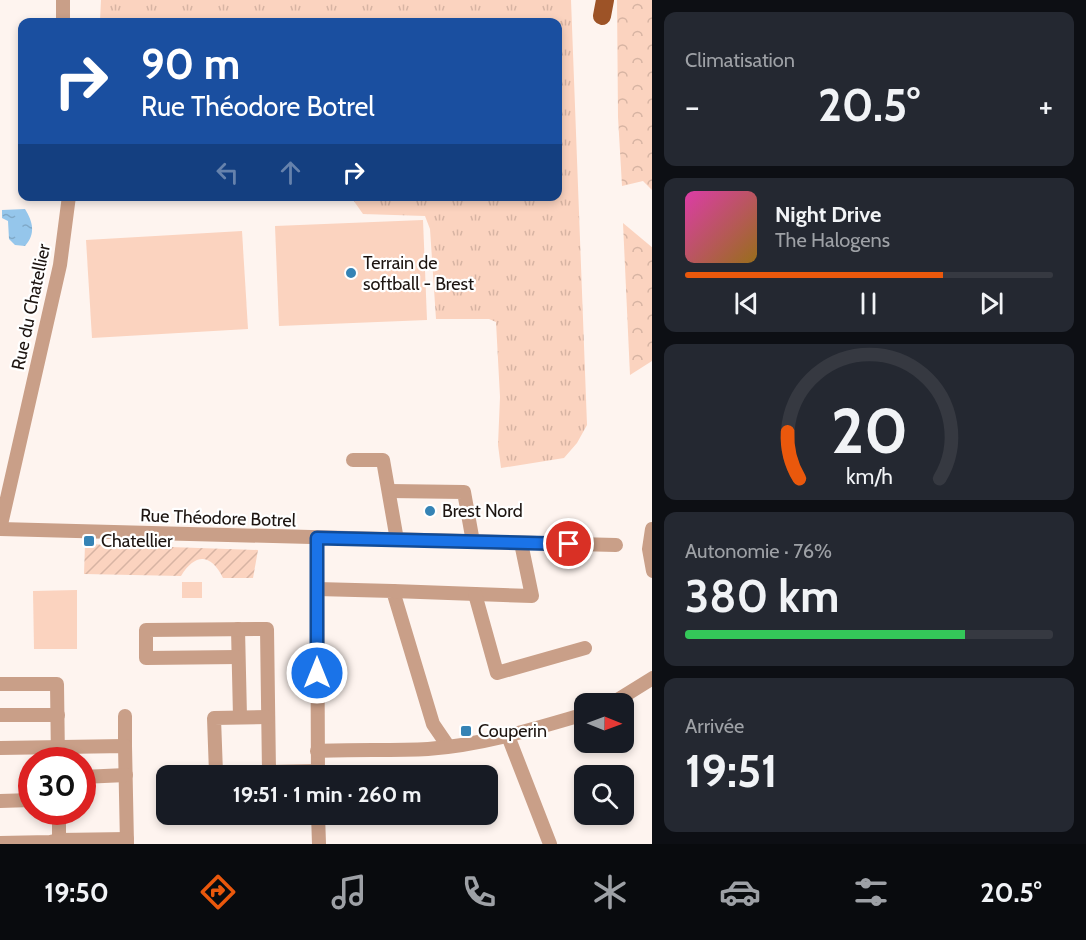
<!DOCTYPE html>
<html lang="fr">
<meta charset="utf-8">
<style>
body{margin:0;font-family:Cabin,sans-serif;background:#242831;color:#f1f3f6;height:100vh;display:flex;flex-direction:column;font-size:22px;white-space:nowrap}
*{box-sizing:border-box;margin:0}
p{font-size:20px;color:#9ea1a6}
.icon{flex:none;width:33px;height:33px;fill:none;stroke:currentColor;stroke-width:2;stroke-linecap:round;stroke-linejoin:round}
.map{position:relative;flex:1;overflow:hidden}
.side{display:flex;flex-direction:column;gap:12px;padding:12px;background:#0d0f14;width:434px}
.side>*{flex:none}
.banner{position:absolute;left:18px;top:18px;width:544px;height:183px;border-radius:12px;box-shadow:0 3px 9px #0003;background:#1a4fa0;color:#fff;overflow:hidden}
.needle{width:39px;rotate:91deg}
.controls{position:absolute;left:574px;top:693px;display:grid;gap:12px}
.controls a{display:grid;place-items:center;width:60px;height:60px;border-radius:12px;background:#171b24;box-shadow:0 3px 9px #0003;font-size:30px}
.speed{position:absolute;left:18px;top:747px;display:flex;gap:12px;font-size:30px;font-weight:700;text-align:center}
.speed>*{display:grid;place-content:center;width:78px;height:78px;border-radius:50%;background:#171b24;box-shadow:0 3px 9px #0003;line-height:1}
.speed .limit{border:9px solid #d22;background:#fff;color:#111}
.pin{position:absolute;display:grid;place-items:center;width:51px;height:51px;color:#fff;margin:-26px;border:3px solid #fff;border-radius:50%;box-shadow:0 2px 6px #0007}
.me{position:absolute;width:66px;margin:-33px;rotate:0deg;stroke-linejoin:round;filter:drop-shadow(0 0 4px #0008)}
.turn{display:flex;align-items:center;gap:21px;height:126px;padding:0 24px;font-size:27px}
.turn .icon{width:78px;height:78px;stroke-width:2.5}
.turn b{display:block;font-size:42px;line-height:51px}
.lanes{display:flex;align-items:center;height:57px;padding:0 24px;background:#0003;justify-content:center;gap:30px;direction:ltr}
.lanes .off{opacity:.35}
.big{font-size:45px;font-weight:800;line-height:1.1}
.side .card{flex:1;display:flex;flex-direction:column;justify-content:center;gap:9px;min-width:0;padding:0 21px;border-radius:12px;background:#242831}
.side .dial{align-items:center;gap:0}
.dial svg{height:156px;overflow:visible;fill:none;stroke:#363941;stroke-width:7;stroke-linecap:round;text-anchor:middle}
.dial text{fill:#f1f3f6;stroke:none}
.song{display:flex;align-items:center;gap:18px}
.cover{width:72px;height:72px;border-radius:9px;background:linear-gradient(135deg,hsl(320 70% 55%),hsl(40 70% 35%))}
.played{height:6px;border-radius:3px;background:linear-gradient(90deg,#ea580c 70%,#363941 70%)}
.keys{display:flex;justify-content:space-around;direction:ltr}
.heat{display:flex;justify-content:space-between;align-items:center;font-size:33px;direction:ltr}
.charge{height:9px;border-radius:4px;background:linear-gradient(90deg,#34c759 76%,#363941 0)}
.trip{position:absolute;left:156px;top:765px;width:342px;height:60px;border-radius:12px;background:#171b24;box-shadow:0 3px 9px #0003;font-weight:800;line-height:60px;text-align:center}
.tab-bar{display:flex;height:96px;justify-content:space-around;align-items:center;background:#090b0e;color:#9ea1a6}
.tab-bar .icon{width:42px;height:42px}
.tab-bar .active{color:#ea580c}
.tab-bar b{font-size:27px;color:#f1f3f6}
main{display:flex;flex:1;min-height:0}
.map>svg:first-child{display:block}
.grass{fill:url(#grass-tufts)}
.forest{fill:url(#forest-crowns)}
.park{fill:#fbd3bf}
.garden{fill:url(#garden-furrows)}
.water{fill:url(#water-ripples)}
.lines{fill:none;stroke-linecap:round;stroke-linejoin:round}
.minor{stroke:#c99f88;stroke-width:14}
.major{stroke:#9d5327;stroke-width:18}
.route-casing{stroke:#114b97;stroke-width:15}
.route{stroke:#1a73e8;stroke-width:10}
.poi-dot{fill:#3583b5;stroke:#fff;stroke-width:2}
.labels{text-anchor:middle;stroke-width:4.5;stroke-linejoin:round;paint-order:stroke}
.poi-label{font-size:18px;fill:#1d1511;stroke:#fff;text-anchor:start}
.street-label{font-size:18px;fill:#1d1511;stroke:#fff}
</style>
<main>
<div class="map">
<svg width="653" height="844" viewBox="0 0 653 844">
<defs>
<pattern id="grass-tufts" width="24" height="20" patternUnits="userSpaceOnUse" patternTransform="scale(1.5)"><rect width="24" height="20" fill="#fbd3bf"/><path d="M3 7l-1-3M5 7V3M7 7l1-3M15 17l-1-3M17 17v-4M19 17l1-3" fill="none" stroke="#d7b4a3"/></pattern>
<pattern id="forest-crowns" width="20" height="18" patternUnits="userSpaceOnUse" patternTransform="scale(1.5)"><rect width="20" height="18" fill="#fbd3bf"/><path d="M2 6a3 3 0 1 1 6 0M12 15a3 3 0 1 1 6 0" fill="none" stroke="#d7b4a3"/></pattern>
<pattern id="garden-furrows" width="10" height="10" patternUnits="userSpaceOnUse" patternTransform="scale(1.5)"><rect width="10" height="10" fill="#fbd3bf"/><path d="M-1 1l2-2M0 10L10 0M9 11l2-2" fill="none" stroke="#d7b4a3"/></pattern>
<pattern id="water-ripples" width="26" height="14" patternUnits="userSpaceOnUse" patternTransform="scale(1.5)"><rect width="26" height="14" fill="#95c6eb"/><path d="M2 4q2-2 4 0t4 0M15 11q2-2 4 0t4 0" fill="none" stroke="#80a9c8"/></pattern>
</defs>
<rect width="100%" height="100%" fill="#fef4ef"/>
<polygon class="grass" points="101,0 571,0 587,425 577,443 564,458 501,468 498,445 500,397 496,322 489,319 436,319 430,229 425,216 363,214 351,197 558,196 558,22 102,22 100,21"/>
<g class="forest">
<polygon points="617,0 652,0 652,190 643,181 622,186 618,117"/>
<polygon points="623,223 653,248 652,361 630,375"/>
</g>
<g class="park">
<polygon points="423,220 427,320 279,326 275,226"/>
<polygon points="242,231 248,329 92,338 86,240"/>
<rect x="182" y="582" width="20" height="16"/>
<polygon points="77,590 77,649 34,649 33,591"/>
</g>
<path class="garden" d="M85,544L258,550L253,578H223C211,553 195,553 181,576L84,574Z"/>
<path class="water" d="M25,209C33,222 36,234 25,246L15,245L9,239L8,221L2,218V210Z"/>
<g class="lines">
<g class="minor">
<polyline points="63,0 63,22"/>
<polyline points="353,460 383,460 397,540"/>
<polyline points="389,491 464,492 473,542"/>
<polyline points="0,529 616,545"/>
<polyline points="0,529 60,265 69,196"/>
<polyline points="652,529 649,549 653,571"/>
<polyline points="317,538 318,776"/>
<polyline points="317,589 393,591 433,724 448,746"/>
<polyline points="393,591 532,596 521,543"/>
<polyline points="475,594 497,673 585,648"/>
<polyline points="238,629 240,717"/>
<polyline points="238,657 146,658 146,630 267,629 269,772 318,771"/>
<polyline points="0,684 57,684 58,760"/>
<polyline points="611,704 653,678"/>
<polyline points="0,715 58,715"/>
<polyline points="268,717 214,718 216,773 269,772"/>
<polyline points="508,736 550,844"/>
<polyline points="125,746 125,716"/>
<polyline points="0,748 125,746 127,844"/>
<path d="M317,751C354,749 391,751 428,749C482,745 534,729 585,714"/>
<polyline points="82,777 126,775"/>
<polyline points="0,801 32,800"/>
<polyline points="59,812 59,844"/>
<polyline points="318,814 319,844"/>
<polyline points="0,843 50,842 59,840 127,839"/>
</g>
<polyline class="major" points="602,16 605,0"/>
</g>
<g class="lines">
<defs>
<polyline id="route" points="317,673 317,538 569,544"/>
</defs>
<use href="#route" class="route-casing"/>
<use href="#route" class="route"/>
</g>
<g class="poi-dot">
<circle cx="351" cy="273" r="6"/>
<circle cx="430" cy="511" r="6"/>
<rect x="83" y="535" width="12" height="12" rx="3"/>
<rect x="460" y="725" width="12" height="12" rx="3"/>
</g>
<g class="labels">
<g class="poi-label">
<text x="363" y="269">Terrain de<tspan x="363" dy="21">softball - Brest</tspan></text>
<text x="442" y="517">Brest Nord</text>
<text x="101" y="547">Chatellier</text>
<text x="478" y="737">Couperin</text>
</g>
<g class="street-label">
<text transform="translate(31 307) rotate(-78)" y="6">Rue du Chatellier</text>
<text transform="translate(218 518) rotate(2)" y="6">Rue Théodore Botrel</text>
</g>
</g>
</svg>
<div class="controls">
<a><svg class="needle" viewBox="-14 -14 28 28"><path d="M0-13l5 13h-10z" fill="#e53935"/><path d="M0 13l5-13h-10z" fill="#9ea1a6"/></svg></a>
<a><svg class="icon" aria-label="search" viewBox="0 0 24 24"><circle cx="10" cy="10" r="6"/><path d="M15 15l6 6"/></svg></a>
</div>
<div class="speed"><div class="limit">30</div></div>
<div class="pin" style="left:569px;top:544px;background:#d93025"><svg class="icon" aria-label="arrive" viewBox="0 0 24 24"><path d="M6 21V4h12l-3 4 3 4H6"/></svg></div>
<svg class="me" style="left:317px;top:673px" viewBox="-20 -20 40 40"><circle r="17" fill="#1a73e8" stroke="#fff" stroke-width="3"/><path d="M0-11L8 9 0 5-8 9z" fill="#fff"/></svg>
<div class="trip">19:51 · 1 min · 260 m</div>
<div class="banner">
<div class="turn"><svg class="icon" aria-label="right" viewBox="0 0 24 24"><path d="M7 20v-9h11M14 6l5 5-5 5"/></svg><div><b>90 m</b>Rue Théodore Botrel</div></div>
<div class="lanes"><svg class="icon off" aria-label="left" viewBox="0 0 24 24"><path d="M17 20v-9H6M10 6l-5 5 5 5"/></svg><svg class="icon off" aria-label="ahead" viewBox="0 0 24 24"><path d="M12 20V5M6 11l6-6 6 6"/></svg><svg class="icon" aria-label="right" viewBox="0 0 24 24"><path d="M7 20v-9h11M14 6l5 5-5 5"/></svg></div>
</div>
</div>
<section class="side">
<div class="card"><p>Climatisation</p>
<div class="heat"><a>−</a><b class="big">20.5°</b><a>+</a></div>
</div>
<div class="card">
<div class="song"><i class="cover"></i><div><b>Night Drive</b><p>The Halogens</p></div></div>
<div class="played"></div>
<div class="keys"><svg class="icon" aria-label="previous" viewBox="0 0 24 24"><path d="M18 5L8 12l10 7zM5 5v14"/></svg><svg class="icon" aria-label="pause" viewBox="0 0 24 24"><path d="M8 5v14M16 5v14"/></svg><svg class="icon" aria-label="next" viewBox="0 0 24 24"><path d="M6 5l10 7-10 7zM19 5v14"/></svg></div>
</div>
<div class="card dial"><svg viewBox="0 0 100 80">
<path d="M14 69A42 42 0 1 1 86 69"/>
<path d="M14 69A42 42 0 0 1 8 45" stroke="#ea580c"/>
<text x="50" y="56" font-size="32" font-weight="700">20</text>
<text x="50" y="72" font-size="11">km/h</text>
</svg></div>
<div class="card"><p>Autonomie · 76%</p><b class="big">380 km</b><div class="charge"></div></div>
<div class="card"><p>Arrivée</p><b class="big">19:51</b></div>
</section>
</main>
<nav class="tab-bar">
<b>19:50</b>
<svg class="icon active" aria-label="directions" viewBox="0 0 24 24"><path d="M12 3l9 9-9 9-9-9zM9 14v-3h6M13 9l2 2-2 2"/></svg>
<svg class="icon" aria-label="music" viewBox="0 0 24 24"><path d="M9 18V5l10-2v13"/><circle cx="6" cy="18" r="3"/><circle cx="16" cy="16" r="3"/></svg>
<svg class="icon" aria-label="phone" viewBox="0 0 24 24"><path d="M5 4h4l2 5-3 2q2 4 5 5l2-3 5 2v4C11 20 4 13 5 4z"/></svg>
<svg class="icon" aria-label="climate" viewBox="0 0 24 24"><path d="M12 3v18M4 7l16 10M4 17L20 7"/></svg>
<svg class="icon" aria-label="car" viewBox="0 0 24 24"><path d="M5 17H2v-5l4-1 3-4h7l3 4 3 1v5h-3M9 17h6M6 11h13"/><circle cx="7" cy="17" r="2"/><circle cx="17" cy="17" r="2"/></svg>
<svg class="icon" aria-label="filters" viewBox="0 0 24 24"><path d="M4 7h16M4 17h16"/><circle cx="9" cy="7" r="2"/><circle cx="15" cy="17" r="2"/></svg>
<b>20.5°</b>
</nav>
